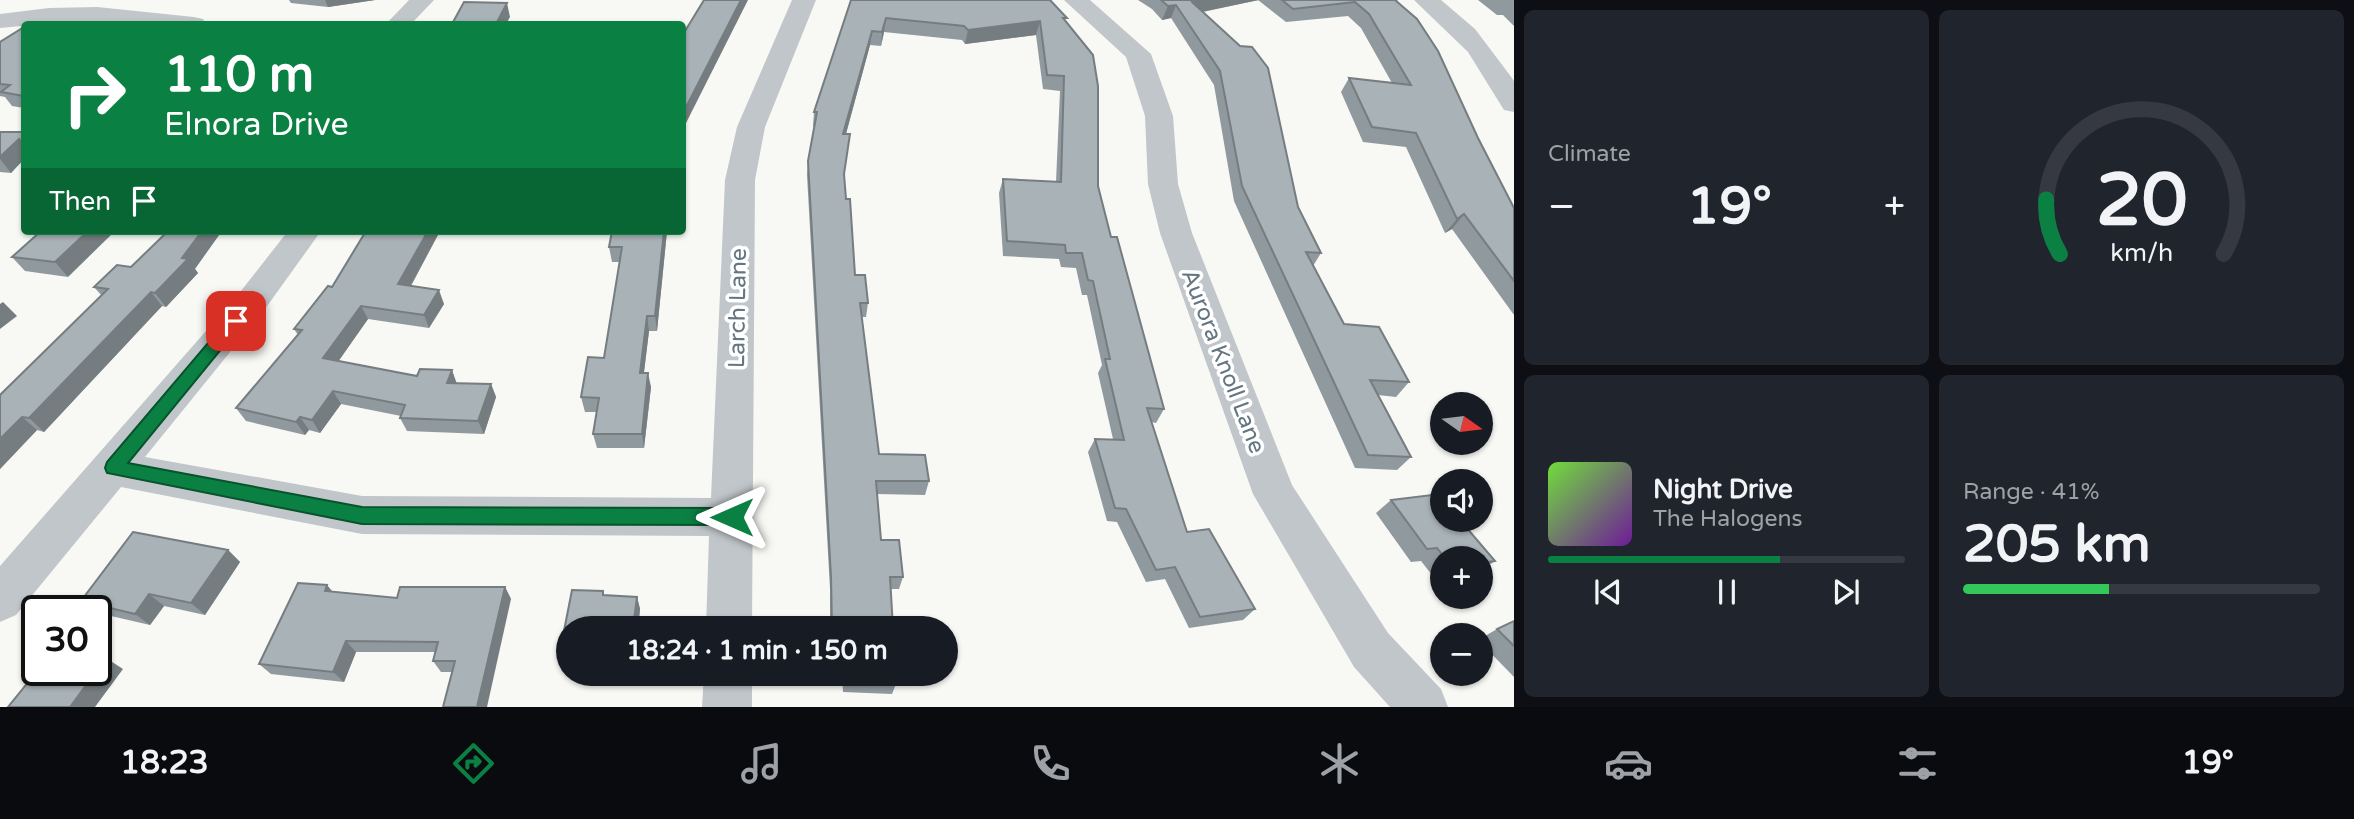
<!DOCTYPE html>
<meta charset="utf-8">
<style>
body{margin:0;font-family:"Varela Round",sans-serif;background:#20242c;color:#f1f3f6;height:100vh;display:flex;flex-direction:column;font-size:26px;white-space:nowrap}
*{box-sizing:border-box;margin:0}
p{font-size:23px;color:#9ea1a6}
.icon{flex:none;width:38px;height:38px;fill:none;stroke:currentColor;stroke-width:2;stroke-linecap:round;stroke-linejoin:round}
.map{position:relative;flex:1;overflow:hidden}
.side{display:flex;flex-direction:column;gap:10px;padding:10px;background:#0d0f14;width:840px}
.side>*{flex:none}
.top-card{position:absolute;left:21px;top:21px;width:665px;height:214px;border-radius:7px;box-shadow:0 2px 5px #0004;background:#0b8043;color:#fff;overflow:hidden}
.needle{width:46px;rotate:104deg}
.controls{position:absolute;left:1430px;top:392px;display:grid;gap:14px}
.controls a{display:grid;place-items:center;width:63px;height:63px;border-radius:50%;background:#171b24;box-shadow:0 2px 5px #0004;font-size:35px}
.speed{position:absolute;left:21px;top:595px;display:flex;gap:14px;font-size:35px;font-weight:700;text-align:center}
.speed>*{display:grid;place-content:center;width:91px;height:91px;border-radius:50%;background:#171b24;box-shadow:0 2px 5px #0004;line-height:1}
.speed .limit{border:4px solid #111;border-radius:10px;background:#fff;color:#111}
.pin{position:absolute;display:grid;place-items:center;width:60px;height:60px;color:#fff;margin:-30px;border-radius:14px;box-shadow:0 4px 10px #0006}
.me{position:absolute;width:77px;margin:-38px;rotate:270deg;stroke-linejoin:round;filter:drop-shadow(0 0 5px #0008)}
.turn{display:flex;align-items:center;gap:24px;height:147px;padding:0 28px;font-size:32px}
.turn .icon{width:91px;height:91px;stroke-width:2.5}
.turn b{display:block;font-size:49px;line-height:60px}
.then{display:flex;align-items:center;height:66px;padding:0 28px;background:#0003;gap:14px;font-size:26px}
.big{font-size:52px;font-weight:700;line-height:1.1}
.side .card{flex:1;display:flex;flex-direction:column;justify-content:center;gap:10px;min-width:0;padding:0 24px;border-radius:10px;background:#20242c}
.side .dial{align-items:center;gap:0}
.dial svg{height:182px;overflow:visible;fill:none;stroke:#363941;stroke-width:7;stroke-linecap:round;text-anchor:middle}
.dial text{fill:#f1f3f6;stroke:none}
.song{display:flex;align-items:center;gap:21px}
.cover{width:84px;height:84px;border-radius:10px;background:linear-gradient(135deg,hsl(100 70% 55%),hsl(280 70% 35%))}
.played{height:7px;border-radius:4px;background:linear-gradient(90deg,#0b8043 65%,#363941 65%)}
.keys{display:flex;justify-content:space-around;direction:ltr}
.heat{display:flex;justify-content:space-between;align-items:center;font-size:38px;direction:ltr}
.charge{height:10px;border-radius:5px;background:linear-gradient(90deg,#34c759 41%,#363941 0)}
.side .tiles{flex:1;display:grid;gap:10px;grid-template-columns:repeat(2,1fr)}
.trip{position:absolute;left:556px;top:616px;width:402px;height:70px;border-radius:35px;background:#171b24;box-shadow:0 2px 5px #0004;font-weight:700;line-height:70px;text-align:center}
.tab-bar{display:flex;height:112px;justify-content:space-around;align-items:center;background:#090b0e;color:#9ea1a6}
.tab-bar .icon{width:49px;height:49px}
.tab-bar .selected{color:#0b8043}
.tab-bar b{font-size:32px;color:#f1f3f6}
main{display:flex;flex:1;min-height:0}
.map>svg:first-child{display:block}
.lines{fill:none;stroke-linecap:round;stroke-linejoin:round}
.street{fill:#c1c6ca;fill-rule:evenodd}
.wall{fill:#90999d}
.shaded-wall{fill:#767d80}
.building{fill:#a8b2b7;stroke:#767d80;stroke-width:2}
.route{fill:#0b8043;stroke:#07532c;stroke-width:2}
.labels{text-anchor:middle;stroke-width:7;stroke-linejoin:round;paint-order:stroke}
.street-label{font-size:23px;fill:#637681;stroke:#fff}
</style>
<main>
<div class="map">
<svg width="1514" height="707" viewBox="0 0 1514 707">
<rect width="100%" height="100%" fill="#f8f8f5"/>
<g class="lines">
<g class="street">
<polygon points="409,0 434,0 411,24 386,24"/>
<polygon points="792,0 816,0 765,127 755,180 752,628 706,628 709,536 362,534 121,487 16,615 0,622 0,566 241,291 288,231 321,231 265,309 145,457 362,496 711,498 725,180 737,127"/>
<polygon points="1064,0 1090,0 1151,54 1173,116 1178,184 1192,233 1292,485 1388,633 1441,689 1448,707 1390,707 1354,667 1253,494 1160,233 1148,184 1145,116 1126,57"/>
<polygon points="1414,0 1441,0 1475,29 1509,74 1514,81 1514,112 1504,110 1468,52"/>
<polygon points="97,7 194,17 203,19 206,24 73,21 0,28 0,14 49,8"/>
<polygon points="704,674 752,674 752,707 702,707"/>
</g>
</g>
<g class="wall">
<polygon points="289,0 375,0 328,7 291,3"/>
<polygon points="851,0 1066,21 1098,186 1111,237 1164,409 1156,423 1152,422 1187,532 1255,609 1243,620 1189,628 1165,579 1146,582 1117,522 1107,521 1088,452 1095,439 1113,439 1098,373 1102,365 1087,295 1082,295 1076,268 1061,267 1059,259 1003,256 999,193 1003,179 1056,182 1060,91 1043,89 1036,35 965,44 962,40 884,32 881,46 870,45 846,134 848,149 844,177 846,199 855,275 868,303 866,317 862,317 879,454 929,481 925,495 877,494 881,540 903,577 899,589 890,589 893,628 830,628 830,589 807,175 808,161 814,127 813,126 814,112"/>
<polygon points="1138,0 1398,0 1397,1 1478,138 1514,208 1514,315 1452,229 1445,233 1406,147 1363,142 1341,92 1349,78 1392,83 1361,28 1348,16 1286,22 1258,0 1203,12 1321,253 1313,266 1344,324 1409,382 1396,397 1378,395 1411,457 1397,470 1355,468 1234,201 1214,85 1171,18 1162,20 1152,9"/>
<polygon points="1478,0 1514,0 1514,26 1503,15 1497,15"/>
<polygon points="24,27 24,108 12,106 5,97 0,96 0,42"/>
<polygon points="0,132 24,132 24,159 11,173 0,172"/>
<polygon points="41,231 68,277 25,271 12,257"/>
<polygon points="440,231 411,286 444,304 429,328 368,319 338,361 457,383 491,384 496,397 484,434 407,431 400,418 401,416 341,404 320,433 309,430 305,435 246,421 236,408 298,335 294,329 332,287"/>
<polygon points="612,231 667,231 657,331 649,331 644,373 651,387 644,448 597,448 593,434 597,412 585,412 581,397 604,358 620,262 612,262 609,247"/>
<polygon points="131,267 195,269 198,273 166,307 162,306 44,432 37,430 0,469 0,395 102,296 94,287"/>
<polygon points="1391,500 1435,500 1495,561 1480,571 1480,558 1442,558 1442,579 1436,580 1421,561 1411,562 1376,513"/>
<polygon points="228,550 240,562 205,615 164,606 150,625 98,613 96,611 94,611 81,601"/>
<polygon points="505,587 511,599 452,672 441,672 433,661 436,652 356,652 344,682 271,674 259,664 332,592 397,598"/>
<polygon points="572,590 603,591 604,595 637,597 640,609 638,628 569,628 569,658 566,658 561,646"/>
<polygon points="1514,621 1514,677 1480,642 1480,639 1497,629"/>
<polygon points="842,674 895,674 896,684 892,694 843,692"/>
</g>
<g class="shaded-wall">
<polygon points="325,0 375,0 328,7"/>
<polygon points="741,0 748,0 682,131 682,115"/>
<polygon points="1199,0 1259,0 1186,15 1192,2"/>
<polygon points="507,3 510,17 506,24 496,24"/>
<polygon points="1176,5 1171,18 1162,20 1168,6"/>
<polygon points="886,18 884,32 881,46 882,32"/>
<polygon points="1040,21 1036,35 965,44 968,30"/>
<polygon points="872,31 870,45 842,148 843,134"/>
<polygon points="19,139 24,146 24,159 11,173 0,159 0,157"/>
<polygon points="1464,214 1452,229 1445,233 1457,219"/>
<polygon points="88,231 115,231 68,277 55,262"/>
<polygon points="202,231 222,231 195,269 198,273 166,307 155,293"/>
<polygon points="428,231 440,231 404,298 398,284"/>
<polygon points="664,231 667,231 657,331 655,316"/>
<polygon points="439,290 444,304 429,328 424,315"/>
<polygon points="151,292 162,306 44,432 29,418"/>
<polygon points="3,302 17,316 0,329 0,304"/>
<polygon points="361,306 368,319 331,372 323,358"/>
<polygon points="647,316 649,331 642,387 640,373"/>
<polygon points="452,370 457,384 447,383"/>
<polygon points="648,373 651,387 644,448 642,434"/>
<polygon points="491,384 496,397 484,434 478,421"/>
<polygon points="333,391 341,404 320,433 312,420"/>
<polygon points="22,417 37,430 0,469 0,439"/>
<polygon points="300,417 309,430 305,435 296,422"/>
<polygon points="228,550 240,562 205,615 191,603"/>
<polygon points="327,585 337,597 325,591"/>
<polygon points="505,587 511,599 487,707 477,707"/>
<polygon points="149,594 164,606 150,625 135,614"/>
<polygon points="637,597 640,609 638,628 633,628"/>
<polygon points="346,641 356,652 344,682 333,672"/>
<polygon points="106,658 123,669 95,707 70,707"/>
</g>
<g class="building">
<polygon points="704,0 741,0 682,115 682,36"/>
<polygon points="851,0 1050,0 1067,18 1063,18 1093,55 1098,86 1098,186 1111,237 1117,237 1164,409 1147,408 1187,532 1209,529 1255,609 1200,617 1175,567 1156,570 1126,509 1115,508 1095,439 1124,440 1105,359 1110,359 1093,281 1088,280 1082,253 1066,253 1065,245 1007,241 1003,179 1061,182 1064,76 1047,75 1040,21 968,30 964,26 886,18 882,32 872,31 843,134 850,134 844,174 846,199 850,199 855,275 865,275 868,303 860,303 879,454 925,455 929,481 876,481 881,540 899,540 903,577 890,577 893,628 832,628 831,577 808,161 817,112 814,112"/>
<polygon points="1161,0 1199,0 1192,2 1240,46 1252,47 1268,68 1298,207 1321,253 1306,252 1344,324 1379,327 1409,382 1370,380 1411,457 1368,455 1242,186 1220,71 1176,5 1168,6"/>
<polygon points="1282,0 1395,0 1417,19 1438,51 1478,138 1514,208 1514,281 1464,214 1457,219 1416,133 1372,127 1349,78 1411,85 1369,14 1355,2 1293,9"/>
<polygon points="464,2 507,3 496,24 452,24"/>
<polygon points="24,27 24,96 1,92 10,85 0,84 0,42"/>
<polygon points="0,132 24,132 24,145 19,139 0,157"/>
<polygon points="41,231 88,231 55,262 12,257"/>
<polygon points="168,231 202,231 182,258 188,259 155,293 151,292 29,418 22,417 0,439 0,395 108,289 94,287 117,265 131,267"/>
<polygon points="366,231 428,231 398,284 439,290 424,315 361,306 323,358 417,376 420,369 452,370 447,383 491,384 478,421 400,418 405,405 333,391 312,420 300,417 296,422 236,408 302,330 294,329 328,286 332,287"/>
<polygon points="612,231 664,231 655,316 647,316 640,373 648,373 642,434 593,434 599,398 581,397 588,357 604,358 622,247 609,247"/>
<polygon points="1432,495 1435,500 1442,499 1442,520 1460,520 1495,561 1480,563 1480,558 1445,558 1437,548 1427,549 1391,500"/>
<polygon points="133,532 228,550 191,603 149,594 135,614 81,601"/>
<polygon points="298,583 327,585 325,591 397,598 400,587 505,587 477,707 443,707 455,661 433,661 438,642 346,641 333,672 259,664"/>
<polygon points="572,590 603,591 603,595 637,597 633,628 569,628 569,647 561,646"/>
<polygon points="1514,621 1514,646 1497,629"/>
<polygon points="96,655 106,658 70,707 8,707 38,670 96,670"/>
<polygon points="844,674 895,674 896,684 845,681"/>
</g>
<polygon class="route" points="236,315 241,317 241,325 128,463 362,507 732,508 738,511 741,517 738,522 732,525 362,524 107,473 105,468 107,462 230,317"/>
<g class="labels">
<g class="street-label">
<text transform="translate(737 308) rotate(-89)" y="8">Larch Lane</text>
<text transform="translate(1224 361) rotate(69)" y="8">Aurora Knoll Lane</text>
</g>
</g>
</svg>
<div class="controls">
<a><svg class="needle" viewBox="-14 -14 28 28"><path d="M0-13l5 13h-10z" fill="#e53935"/><path d="M0 13l5-13h-10z" fill="#9ea1a6"/></svg></a>
<a><svg class="icon" aria-label="sound" viewBox="0 0 24 24"><path d="M4 9h4l5-4v14l-5-4H4zM17 9q2 3 0 6"/></svg></a>
<a>+</a>
<a>−</a>
</div>
<div class="speed"><div class="limit">30</div></div>
<div class="pin" style="left:236px;top:321px;background:#d93025"><svg class="icon" aria-label="arrive" viewBox="0 0 24 24"><path d="M6 21V4h12l-3 4 3 4H6"/></svg></div>
<svg class="me" style="left:732px;top:517px" viewBox="-20 -20 40 40"><path d="M0-17L14 15 0 8-14 15z" fill="#0b8043" stroke="#fff" stroke-width="4"/></svg>
<div class="trip">18:24 · 1 min · 150 m</div>
<div class="top-card">
<div class="turn"><svg class="icon" aria-label="right" viewBox="0 0 24 24"><path d="M7 20v-9h11M14 6l5 5-5 5"/></svg><div><b>110 m</b>Elnora Drive</div></div>
<div class="then">Then<svg class="icon" aria-label="arrive" viewBox="0 0 24 24"><path d="M6 21V4h12l-3 4 3 4H6"/></svg></div>
</div>
</div>
<section class="side">
<div class="tiles">
<div class="card"><p>Climate</p>
<div class="heat"><a>−</a><b class="big">19°</b><a>+</a></div>
</div>
<div class="card dial"><svg viewBox="0 0 100 80">
<path d="M14 69A42 42 0 1 1 86 69"/>
<path d="M14 69A42 42 0 0 1 8 45" stroke="#0b8043"/>
<text x="50" y="56" font-size="32" font-weight="700">20</text>
<text x="50" y="72" font-size="11">km/h</text>
</svg></div>
<div class="card">
<div class="song"><i class="cover"></i><div><b>Night Drive</b><p>The Halogens</p></div></div>
<div class="played"></div>
<div class="keys"><svg class="icon" aria-label="previous" viewBox="0 0 24 24"><path d="M18 5L8 12l10 7zM5 5v14"/></svg><svg class="icon" aria-label="pause" viewBox="0 0 24 24"><path d="M8 5v14M16 5v14"/></svg><svg class="icon" aria-label="next" viewBox="0 0 24 24"><path d="M6 5l10 7-10 7zM19 5v14"/></svg></div>
</div>
<div class="card"><p>Range · 41%</p><b class="big">205 km</b><div class="charge"></div></div>
</div>
</section>
</main>
<nav class="tab-bar">
<b>18:23</b>
<svg class="icon selected" aria-label="directions" viewBox="0 0 24 24"><path d="M12 3l9 9-9 9-9-9zM9 14v-3h6M13 9l2 2-2 2"/></svg>
<svg class="icon" aria-label="music" viewBox="0 0 24 24"><path d="M9 18V5l10-2v13"/><circle cx="6" cy="18" r="3"/><circle cx="16" cy="16" r="3"/></svg>
<svg class="icon" aria-label="phone" viewBox="0 0 24 24"><path d="M5 4h4l2 5-3 2q2 4 5 5l2-3 5 2v4C11 20 4 13 5 4z"/></svg>
<svg class="icon" aria-label="climate" viewBox="0 0 24 24"><path d="M12 3v18M4 7l16 10M4 17L20 7"/></svg>
<svg class="icon" aria-label="car" viewBox="0 0 24 24"><path d="M5 17H2v-5l4-1 3-4h7l3 4 3 1v5h-3M9 17h6M6 11h13"/><circle cx="7" cy="17" r="2"/><circle cx="17" cy="17" r="2"/></svg>
<svg class="icon" aria-label="filters" viewBox="0 0 24 24"><path d="M4 7h16M4 17h16"/><circle cx="9" cy="7" r="2"/><circle cx="15" cy="17" r="2"/></svg>
<b>19°</b>
</nav>
